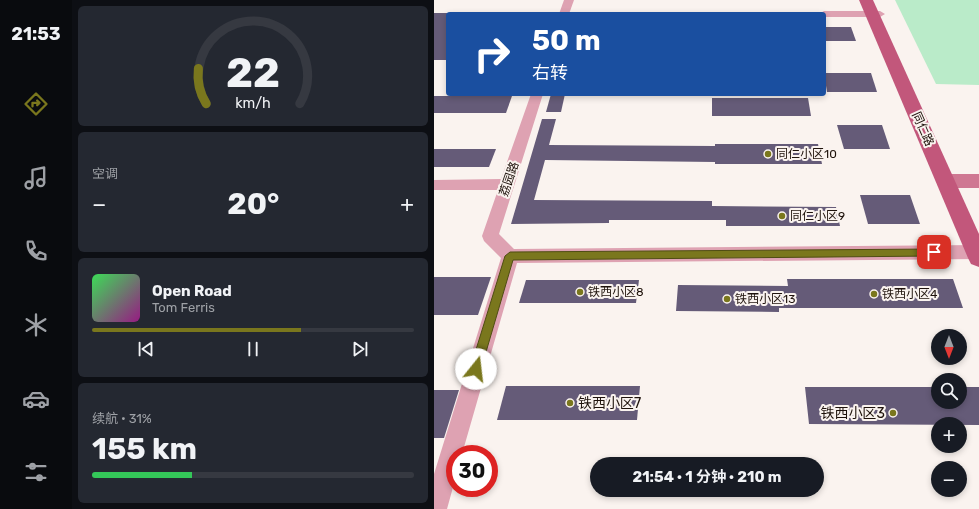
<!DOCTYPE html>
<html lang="zh">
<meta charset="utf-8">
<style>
body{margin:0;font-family:Rubik,"Noto Sans SC",sans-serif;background:#242831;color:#f1f3f6;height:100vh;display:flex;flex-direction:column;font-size:15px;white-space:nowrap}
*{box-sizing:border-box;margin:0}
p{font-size:13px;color:#9ea1a6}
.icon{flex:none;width:22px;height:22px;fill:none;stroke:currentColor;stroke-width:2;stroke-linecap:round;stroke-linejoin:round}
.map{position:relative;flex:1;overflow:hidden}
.drawer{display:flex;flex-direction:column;gap:6px;padding:6px;background:#0d0f14;width:362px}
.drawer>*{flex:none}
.banner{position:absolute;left:12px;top:12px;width:380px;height:84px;border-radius:4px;box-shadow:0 2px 6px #0003;background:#1a4fa0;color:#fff;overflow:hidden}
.needle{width:26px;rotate:180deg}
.controls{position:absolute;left:497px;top:329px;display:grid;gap:8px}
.controls a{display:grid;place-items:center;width:36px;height:36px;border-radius:50%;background:#171b24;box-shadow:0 2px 6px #0003;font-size:20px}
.speed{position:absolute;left:12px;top:445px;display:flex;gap:8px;font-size:20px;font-weight:700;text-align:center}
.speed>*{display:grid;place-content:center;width:52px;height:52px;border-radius:50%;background:#171b24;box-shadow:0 2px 6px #0003;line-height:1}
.speed .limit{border:6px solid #d22;background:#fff;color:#111}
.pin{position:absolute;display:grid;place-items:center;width:34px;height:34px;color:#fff;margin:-17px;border-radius:8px;box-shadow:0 2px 6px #0006}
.me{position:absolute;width:44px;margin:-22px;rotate:16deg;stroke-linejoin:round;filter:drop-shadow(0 0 3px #0008)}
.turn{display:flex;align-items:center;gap:14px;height:84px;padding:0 20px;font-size:18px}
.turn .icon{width:52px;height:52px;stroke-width:2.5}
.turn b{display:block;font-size:28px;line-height:34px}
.big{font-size:30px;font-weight:700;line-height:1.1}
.drawer .tile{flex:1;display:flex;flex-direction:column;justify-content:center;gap:6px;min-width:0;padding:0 14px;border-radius:6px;background:#242831}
.drawer .dial{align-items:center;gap:0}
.dial svg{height:104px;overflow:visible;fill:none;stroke:#363941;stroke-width:7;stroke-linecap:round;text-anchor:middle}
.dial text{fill:#f1f3f6;stroke:none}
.song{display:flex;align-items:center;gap:12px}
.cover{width:48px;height:48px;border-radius:6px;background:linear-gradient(135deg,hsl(130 70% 55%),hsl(310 70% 35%))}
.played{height:4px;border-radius:2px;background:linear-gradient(90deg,#7a771d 65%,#363941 65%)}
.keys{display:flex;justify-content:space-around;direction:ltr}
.heat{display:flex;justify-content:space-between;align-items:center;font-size:22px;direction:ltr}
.charge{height:6px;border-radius:3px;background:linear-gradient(90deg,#34c759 31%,#363941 0)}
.trip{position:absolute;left:156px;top:457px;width:234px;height:40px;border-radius:20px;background:#171b24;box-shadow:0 2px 6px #0003;font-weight:700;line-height:40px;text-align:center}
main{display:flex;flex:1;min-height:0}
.tabs{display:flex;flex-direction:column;width:72px;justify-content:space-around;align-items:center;background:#090b0e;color:#9ea1a6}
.tabs .icon{width:28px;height:28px}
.tabs .selected{color:#7a771d}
.tabs b{font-size:18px;color:#f1f3f6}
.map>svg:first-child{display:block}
.green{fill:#baebc9}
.building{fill:#655b78}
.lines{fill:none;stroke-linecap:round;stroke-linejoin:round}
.minor{fill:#dea2b2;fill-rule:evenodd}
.secondary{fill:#cf7792;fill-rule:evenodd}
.primary{fill:#c2577b;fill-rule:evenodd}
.route{fill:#7a771d;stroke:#4f4d13}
.poi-dot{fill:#7a771d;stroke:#faf3ef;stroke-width:1.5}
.labels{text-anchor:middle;stroke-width:4;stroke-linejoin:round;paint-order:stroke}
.street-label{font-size:12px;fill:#1e120b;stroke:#faf3ef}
.poi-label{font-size:12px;fill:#1e120b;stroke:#faf3ef;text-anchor:start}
.near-poi-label{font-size:14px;fill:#1e120b;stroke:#faf3ef;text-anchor:start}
</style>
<main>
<nav class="tabs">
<b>21:53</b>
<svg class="icon selected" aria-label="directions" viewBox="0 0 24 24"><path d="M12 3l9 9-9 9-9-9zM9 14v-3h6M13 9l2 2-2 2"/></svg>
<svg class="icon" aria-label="music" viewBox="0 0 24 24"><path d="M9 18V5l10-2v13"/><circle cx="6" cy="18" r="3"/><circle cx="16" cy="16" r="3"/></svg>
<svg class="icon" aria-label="phone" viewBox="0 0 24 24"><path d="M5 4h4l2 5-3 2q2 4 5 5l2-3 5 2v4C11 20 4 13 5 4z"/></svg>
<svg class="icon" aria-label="climate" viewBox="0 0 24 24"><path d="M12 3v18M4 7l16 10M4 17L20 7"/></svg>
<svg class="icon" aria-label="car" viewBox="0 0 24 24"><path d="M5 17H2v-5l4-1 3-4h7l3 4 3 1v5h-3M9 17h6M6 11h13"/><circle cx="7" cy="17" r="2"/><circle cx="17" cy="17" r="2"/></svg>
<svg class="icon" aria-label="filters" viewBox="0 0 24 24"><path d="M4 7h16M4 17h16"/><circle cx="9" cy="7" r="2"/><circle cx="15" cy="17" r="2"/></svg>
</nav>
<section class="drawer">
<div class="tile dial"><svg viewBox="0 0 100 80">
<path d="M14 69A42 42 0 1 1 86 69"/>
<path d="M14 69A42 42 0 0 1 8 42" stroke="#7a771d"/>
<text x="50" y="56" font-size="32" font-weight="700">22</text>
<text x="50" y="72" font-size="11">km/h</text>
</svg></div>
<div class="tile"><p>空调</p>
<div class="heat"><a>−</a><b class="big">20°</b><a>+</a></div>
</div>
<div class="tile">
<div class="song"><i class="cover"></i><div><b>Open Road</b><p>Tom Ferris</p></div></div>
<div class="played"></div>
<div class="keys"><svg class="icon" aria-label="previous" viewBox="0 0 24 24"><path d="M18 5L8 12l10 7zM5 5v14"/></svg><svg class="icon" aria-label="pause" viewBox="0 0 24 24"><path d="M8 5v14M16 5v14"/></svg><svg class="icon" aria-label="next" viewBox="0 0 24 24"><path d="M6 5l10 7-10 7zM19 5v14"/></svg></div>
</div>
<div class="tile"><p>续航 · 31%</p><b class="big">155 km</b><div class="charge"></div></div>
</section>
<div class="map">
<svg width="545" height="509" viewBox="0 0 545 509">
<rect width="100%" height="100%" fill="#faf3ef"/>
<polygon class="green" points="461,0 545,0 545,85 502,84"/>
<g class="building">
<rect x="0" y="13" width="14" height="47"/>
<polygon points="390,27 417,27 422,41 390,41"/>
<polygon points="390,73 437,73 443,92 393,92"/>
<polygon points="117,94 131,94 127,112 112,112"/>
<polygon points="0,96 78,96 72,113 0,113"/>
<polygon points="278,98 374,98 377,116 278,116"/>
<polygon points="108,119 122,119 115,145 281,146 281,144 384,144 388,164 281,164 281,162 111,160 100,200 278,201 278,206 402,207 406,226 292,226 292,220 175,220 175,223 77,224"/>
<polygon points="403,125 448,125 456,149 410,149"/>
<polygon points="0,149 62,149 55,167 0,167"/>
<polygon points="426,195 476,195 486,224 434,224"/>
<polygon points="0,277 57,277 44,315 0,315"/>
<polygon points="353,279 519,279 529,308 345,308 345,312 242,311 244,285 354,286"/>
<polygon points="92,280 205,280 202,303 85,303"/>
<polygon points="72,386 206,386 203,420 63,420"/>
<polygon points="371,387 504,387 504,402 526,402 526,387 545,387 545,425 375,424"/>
<polygon points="0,390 25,390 10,438 0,438"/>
</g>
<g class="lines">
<g class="minor">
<polygon points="130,0 140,0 135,14 125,14"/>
<polygon points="390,11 446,11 451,14 446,17 390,17 390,14 385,14"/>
<polygon points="97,94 109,94 65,234 80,249 545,245 545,259 83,263 28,454 21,454 21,480 13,509 0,509 0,474 67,258 50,241 48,236 64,190 0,190 0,180 67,179"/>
</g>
<polygon class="secondary" points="512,174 545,174 545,188 512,188 505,186 502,181 505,176"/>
<polygon class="primary" points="425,0 439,0 545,234 545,267 537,264 534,258"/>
</g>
<polygon class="route" points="500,249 505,252 500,256 79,260 47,369 46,372 42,374 38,372 36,369 71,256 76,252"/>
<g class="poi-dot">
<circle cx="334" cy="154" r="4"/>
<circle cx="348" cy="216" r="4"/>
<circle cx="146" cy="292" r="4"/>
<circle cx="440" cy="294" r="4"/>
<circle cx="293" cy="299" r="4"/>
<circle cx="136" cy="403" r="4"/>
<circle cx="459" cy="413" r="4"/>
</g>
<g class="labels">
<g class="street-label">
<text transform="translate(489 129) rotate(66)" y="4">同仁路</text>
<text transform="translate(75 179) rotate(-71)" y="4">荔园路</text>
</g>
<g class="poi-label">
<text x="342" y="158">同仁小区10</text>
<text x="356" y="220">同仁小区9</text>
<text x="154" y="296">铁西小区8</text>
<text x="448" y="298">铁西小区4</text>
<text x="301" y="303">铁西小区13</text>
</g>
<g class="near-poi-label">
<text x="144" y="408">铁西小区7</text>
<text x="451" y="418" text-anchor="end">铁西小区3</text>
</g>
</g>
</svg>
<div class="controls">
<a><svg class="needle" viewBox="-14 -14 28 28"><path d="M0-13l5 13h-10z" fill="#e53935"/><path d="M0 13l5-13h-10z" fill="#9ea1a6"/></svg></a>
<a><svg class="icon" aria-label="search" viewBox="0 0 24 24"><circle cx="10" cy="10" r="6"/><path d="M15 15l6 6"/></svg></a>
<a>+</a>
<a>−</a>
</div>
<div class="speed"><div class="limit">30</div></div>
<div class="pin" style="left:500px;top:252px;background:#d93025"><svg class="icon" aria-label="arrive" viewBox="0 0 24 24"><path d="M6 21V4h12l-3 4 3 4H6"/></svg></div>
<svg class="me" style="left:42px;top:369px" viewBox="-20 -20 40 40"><circle r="19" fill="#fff"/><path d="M0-13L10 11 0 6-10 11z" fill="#7a771d"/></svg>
<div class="trip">21:54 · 1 分钟 · 210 m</div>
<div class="banner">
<div class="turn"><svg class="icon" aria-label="right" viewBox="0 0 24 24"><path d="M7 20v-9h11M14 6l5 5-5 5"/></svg><div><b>50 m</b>右转</div></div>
</div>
</div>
</main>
